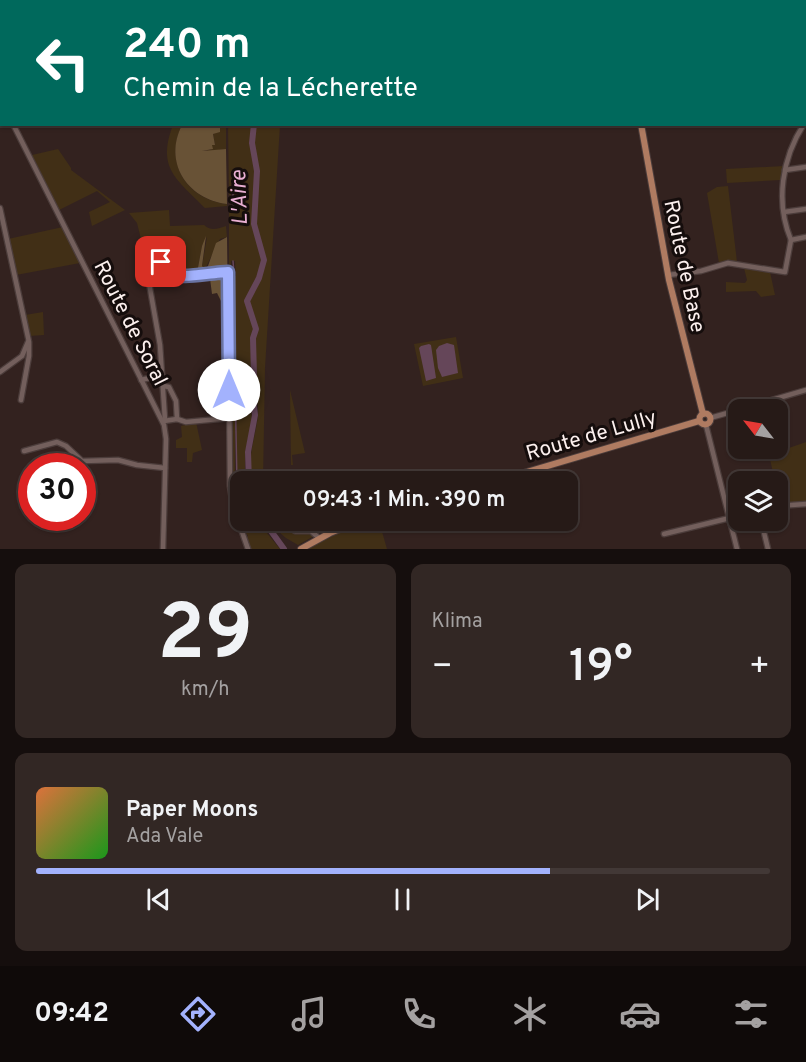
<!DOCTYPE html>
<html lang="de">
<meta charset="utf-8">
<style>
body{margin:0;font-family:Overpass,sans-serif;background:#322724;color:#f1f3f6;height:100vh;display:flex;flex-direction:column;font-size:22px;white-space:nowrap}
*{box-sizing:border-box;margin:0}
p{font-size:20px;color:#a4a1a1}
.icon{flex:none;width:33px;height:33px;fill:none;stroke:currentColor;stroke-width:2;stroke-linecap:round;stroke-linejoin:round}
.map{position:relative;height:549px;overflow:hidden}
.panel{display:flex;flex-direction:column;gap:15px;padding:15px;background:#150e0d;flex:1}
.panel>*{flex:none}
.top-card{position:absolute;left:0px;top:0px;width:807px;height:126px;box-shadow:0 2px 4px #0004,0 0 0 2px #423836;background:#00695c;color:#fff;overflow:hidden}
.needle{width:39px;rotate:301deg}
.fabs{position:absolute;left:728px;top:399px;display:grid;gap:12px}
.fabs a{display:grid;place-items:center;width:60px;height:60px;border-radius:12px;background:#261a17;box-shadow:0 2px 4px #0004,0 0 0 2px #423836;font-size:30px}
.speed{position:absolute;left:18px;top:453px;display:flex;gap:12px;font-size:30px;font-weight:700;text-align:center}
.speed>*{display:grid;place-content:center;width:78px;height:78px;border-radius:50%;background:#261a17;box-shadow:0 2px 4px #0004,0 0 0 2px #423836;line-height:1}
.speed .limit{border:9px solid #d22;background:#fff;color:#111}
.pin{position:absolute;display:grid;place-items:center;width:51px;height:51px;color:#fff;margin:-26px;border-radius:12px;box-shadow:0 3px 9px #0006}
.me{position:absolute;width:66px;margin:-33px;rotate:0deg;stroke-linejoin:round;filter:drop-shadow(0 0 4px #0008)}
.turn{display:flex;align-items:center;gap:21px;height:126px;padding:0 24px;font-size:27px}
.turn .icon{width:78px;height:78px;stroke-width:2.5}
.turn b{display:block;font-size:42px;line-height:51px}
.big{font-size:45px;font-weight:600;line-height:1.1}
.panel .tile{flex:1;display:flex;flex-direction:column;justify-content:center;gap:9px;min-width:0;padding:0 21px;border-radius:12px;background:#322724}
.panel .dial{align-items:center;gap:0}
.dial b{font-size:78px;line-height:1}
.song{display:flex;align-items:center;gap:18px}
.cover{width:72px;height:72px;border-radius:9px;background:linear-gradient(135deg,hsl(20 70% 55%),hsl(120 70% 35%))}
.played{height:6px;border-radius:3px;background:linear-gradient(90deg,#a3b2fd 70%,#423836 70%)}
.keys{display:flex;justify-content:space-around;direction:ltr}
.heat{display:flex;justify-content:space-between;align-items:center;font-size:33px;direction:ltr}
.panel .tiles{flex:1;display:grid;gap:15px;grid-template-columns:1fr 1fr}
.tile:last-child{grid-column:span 2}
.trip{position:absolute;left:230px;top:471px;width:348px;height:60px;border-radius:12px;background:#261a17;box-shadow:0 2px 4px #0004,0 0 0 2px #423836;font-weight:600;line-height:60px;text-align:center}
.tabs{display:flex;height:96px;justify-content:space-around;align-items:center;background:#0f0a09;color:#a4a1a1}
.tabs .icon{width:42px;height:42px}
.tabs .current{color:#a3b2fd}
.tabs b{font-size:27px;color:#f1f3f6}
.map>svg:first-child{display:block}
.green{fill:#412f16}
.forest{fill:#685236}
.water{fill:#654659}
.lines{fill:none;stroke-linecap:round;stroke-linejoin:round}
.stream{stroke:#654659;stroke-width:1.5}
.river{stroke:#654659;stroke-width:6}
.minor-casing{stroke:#4c3d3b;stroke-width:7}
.major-casing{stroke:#4c3d3b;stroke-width:8}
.minor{stroke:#735f5c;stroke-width:4.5}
.major{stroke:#af7b61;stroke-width:6}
.route-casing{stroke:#6a74a4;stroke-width:15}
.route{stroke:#a3b2fd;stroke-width:10}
.labels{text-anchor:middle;stroke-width:6;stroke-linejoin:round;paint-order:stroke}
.street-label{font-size:21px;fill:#fcf0ee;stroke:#150d0c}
.water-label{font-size:22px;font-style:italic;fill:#e9afd2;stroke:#150d0c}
</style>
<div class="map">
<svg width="806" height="549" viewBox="0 0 806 549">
<rect width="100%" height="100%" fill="#33221f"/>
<g class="green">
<path d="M173,125H182C164,162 186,199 227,204V206L205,208C178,180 156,169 173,125Z"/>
<polygon points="220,125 226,125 226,149 202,152 212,149 212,145 215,145 213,134 220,131"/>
<path d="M228,125H280L265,368L263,481H252C247,456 255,440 258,416C259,407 256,398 257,388L244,386L246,394L250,401L252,419L245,453V481L240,482V502L237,477L236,377H232L230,385L229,275L236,276L235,261H231V269H229V211L236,212L233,190L231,195H229Z"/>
<polygon points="58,149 71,168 71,170 125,210 92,226 89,212 110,202 97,191 59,210 32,155"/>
<polygon points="784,166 780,180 727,183 726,169"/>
<polygon points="728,186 737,262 719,263 707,193 717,187"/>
<path d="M169,210L170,226L204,225C211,232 219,228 226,226L227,237L220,239L205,269L202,266L207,237L202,246L197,273L184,275L173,261L171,239L142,243L137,223L129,213Z"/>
<polygon points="63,227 80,263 16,275 8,239"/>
<polygon points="744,268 770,272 775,295 761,297 756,291 726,292 726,282 745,283 747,280"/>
<polygon points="43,312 44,335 29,336 25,315"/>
<polygon points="456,337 463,378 423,386 414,344"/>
<polygon points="290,390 305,453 292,455 293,465 291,465"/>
<path d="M230,391H232L235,406V483L240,520L244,521L250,530L246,521H257L280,549H249L246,538L248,536C222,500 231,434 230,391Z"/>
<polygon points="196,422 202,450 193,453 192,462 187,462 187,448 176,448 176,440 182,437 181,426"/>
<polygon points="806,442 806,502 779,504 777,482 775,481 769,455"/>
<polygon points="336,520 335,525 320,532 310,529 298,530 283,521"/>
<polygon points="372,520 379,521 387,549 398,549 306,549 337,534"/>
<path d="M266,521C284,520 280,527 294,532C301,535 307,532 314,536L298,545L286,538Z"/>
</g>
<g class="forest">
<path d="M182,125H220V132L213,134L215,145H212L213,149L202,151L226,149L227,204C187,199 163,162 182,125Z"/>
<polygon points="206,236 202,266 205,269 208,266 216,243 227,237 228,315 217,293 212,294 209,271 197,273 202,246"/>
</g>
<g class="water">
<polygon points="447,343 454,345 458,373 442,377 438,368 436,350 439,346"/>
<polygon points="429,344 431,345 436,378 426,381 419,348 421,346"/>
</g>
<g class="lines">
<g class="stream">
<polyline points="233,194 233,212"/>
<polyline points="233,261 234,274"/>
<polyline points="235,378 237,485 240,505"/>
<polyline points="246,520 250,530"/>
</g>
<g class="river">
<polyline points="232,0 232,2"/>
<polyline points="262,0 262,2"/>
<polyline points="249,482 248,452 255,415 252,389 254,376 253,338 256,329 247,301 259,278 264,260 254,224 257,171 252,143 254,124"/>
<polyline points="263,520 284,549"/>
</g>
<defs>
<g id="minor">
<polyline points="352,0 352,2"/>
<polyline points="473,2 481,0"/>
<polyline points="0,97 2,101"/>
<polyline points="13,124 164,425 166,439 163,549"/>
<polyline points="785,170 806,167"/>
<polyline points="0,208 29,342 29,356 21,400"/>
<polyline points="784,212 806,209"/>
<path d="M791,240C775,202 782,158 804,124"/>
<polyline points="668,275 701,271 728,263 785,272 791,240 806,237"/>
<polyline points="0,372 22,356 28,342"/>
<polyline points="141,380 162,375"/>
<polyline points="163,386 169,387 176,401 177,419"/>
<polyline points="738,410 806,390"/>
<polyline points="710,418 738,410"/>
<polyline points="165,420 160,345 146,266 169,261 173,263 181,274 186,276 212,272 228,272 230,486 233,506 248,549"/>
<polyline points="164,421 177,419 186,422 230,418"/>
<polyline points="706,425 737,549"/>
<polyline points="24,451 57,442 66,446 82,461 118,460 137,465 165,468"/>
<polyline points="777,506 806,504"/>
<polyline points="281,520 295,531 311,531 319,538"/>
<polyline points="761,520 768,549"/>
<polyline points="664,534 738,516"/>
</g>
<g id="major">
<polyline points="621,0 622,2"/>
<polyline points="641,124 669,280 703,414"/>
<circle cx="705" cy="419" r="5.5"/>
<polyline points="493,482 699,421"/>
<polyline points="301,549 330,533 362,520"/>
</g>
</defs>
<use href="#minor" class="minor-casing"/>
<use href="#major" class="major-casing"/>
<use href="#minor" class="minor"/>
<use href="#major" class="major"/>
</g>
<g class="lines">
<defs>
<path id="route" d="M161,262L171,261C175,265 179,274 184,276C186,277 220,272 228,272L229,390"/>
</defs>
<use href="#route" class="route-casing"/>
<use href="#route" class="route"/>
</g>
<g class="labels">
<g class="street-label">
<text transform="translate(685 266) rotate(78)" y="7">Route de Base</text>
<text transform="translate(131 323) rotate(63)" y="7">Route de Soral</text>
<text transform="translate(591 435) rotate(-16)" y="7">Route de Lully</text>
</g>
<g class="water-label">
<text transform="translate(238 198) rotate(-92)" y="8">L'Aire</text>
</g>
</g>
</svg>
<div class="fabs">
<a><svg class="needle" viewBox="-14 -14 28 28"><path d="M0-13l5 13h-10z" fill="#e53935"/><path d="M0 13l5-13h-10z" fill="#a4a1a1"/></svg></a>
<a><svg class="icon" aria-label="layers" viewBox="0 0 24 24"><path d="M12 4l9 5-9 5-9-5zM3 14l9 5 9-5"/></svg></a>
</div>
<div class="speed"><div class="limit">30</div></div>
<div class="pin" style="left:161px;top:262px;background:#d93025"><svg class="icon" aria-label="arrive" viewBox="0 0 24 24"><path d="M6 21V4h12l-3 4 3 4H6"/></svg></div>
<svg class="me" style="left:229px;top:390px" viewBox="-20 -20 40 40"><circle r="19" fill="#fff"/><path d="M0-13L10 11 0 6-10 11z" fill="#a3b2fd"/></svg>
<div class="trip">09:43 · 1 Min. · 390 m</div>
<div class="top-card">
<div class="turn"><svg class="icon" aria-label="left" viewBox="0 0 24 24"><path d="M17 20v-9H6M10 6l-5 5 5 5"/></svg><div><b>240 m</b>Chemin de la Lécherette</div></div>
</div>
</div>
<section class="panel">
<div class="tiles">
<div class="tile dial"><b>29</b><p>km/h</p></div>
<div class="tile"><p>Klima</p>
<div class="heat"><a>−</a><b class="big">19°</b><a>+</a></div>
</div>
<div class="tile">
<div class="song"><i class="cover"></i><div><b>Paper Moons</b><p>Ada Vale</p></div></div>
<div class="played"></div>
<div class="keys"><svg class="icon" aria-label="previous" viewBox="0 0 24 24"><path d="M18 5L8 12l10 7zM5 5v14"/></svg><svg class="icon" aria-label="pause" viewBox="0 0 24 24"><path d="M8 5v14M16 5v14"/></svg><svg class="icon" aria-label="next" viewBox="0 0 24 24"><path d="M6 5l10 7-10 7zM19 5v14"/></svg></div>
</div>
</div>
</section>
<nav class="tabs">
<b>09:42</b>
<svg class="icon current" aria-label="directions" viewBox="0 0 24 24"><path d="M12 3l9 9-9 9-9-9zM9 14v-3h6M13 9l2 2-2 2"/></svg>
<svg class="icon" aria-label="music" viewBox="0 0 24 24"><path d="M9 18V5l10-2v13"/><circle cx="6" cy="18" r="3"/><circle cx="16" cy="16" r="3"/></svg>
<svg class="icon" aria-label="phone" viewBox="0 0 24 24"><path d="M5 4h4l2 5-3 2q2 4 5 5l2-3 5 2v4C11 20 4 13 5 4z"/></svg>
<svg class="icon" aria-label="climate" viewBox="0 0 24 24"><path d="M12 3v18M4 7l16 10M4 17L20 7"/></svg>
<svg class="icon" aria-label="car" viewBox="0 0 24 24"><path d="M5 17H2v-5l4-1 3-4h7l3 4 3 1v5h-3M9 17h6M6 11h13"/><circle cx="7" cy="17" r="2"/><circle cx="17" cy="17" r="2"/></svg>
<svg class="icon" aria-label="filters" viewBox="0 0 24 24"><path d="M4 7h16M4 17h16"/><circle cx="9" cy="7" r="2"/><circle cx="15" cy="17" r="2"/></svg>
</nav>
